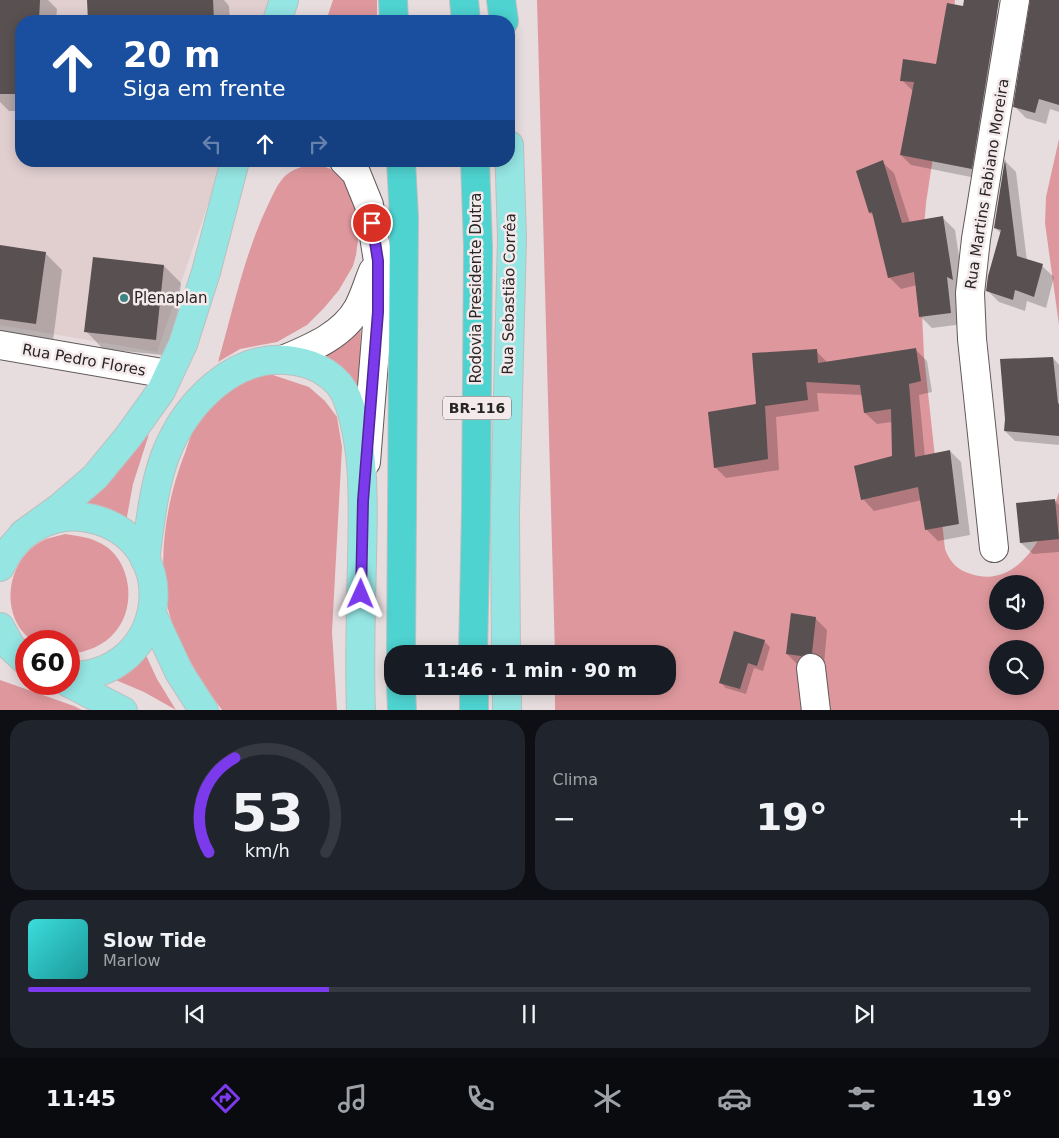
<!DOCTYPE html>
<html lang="pt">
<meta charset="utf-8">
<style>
body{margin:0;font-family:"DejaVu Sans",sans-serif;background:#20242c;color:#f1f3f6;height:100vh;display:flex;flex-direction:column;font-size:19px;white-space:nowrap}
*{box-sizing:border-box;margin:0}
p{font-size:16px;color:#9ea1a6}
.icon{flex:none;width:28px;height:28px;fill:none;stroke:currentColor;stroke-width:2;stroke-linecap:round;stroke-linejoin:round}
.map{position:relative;height:710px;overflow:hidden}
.details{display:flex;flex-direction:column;gap:10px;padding:10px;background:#0d0f14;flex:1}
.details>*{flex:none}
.guide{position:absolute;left:15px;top:15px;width:500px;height:152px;border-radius:20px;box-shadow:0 2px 12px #0003;background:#1a4fa0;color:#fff;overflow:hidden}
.fabs{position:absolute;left:989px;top:575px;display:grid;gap:10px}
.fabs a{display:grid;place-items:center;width:55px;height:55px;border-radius:50%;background:#171b24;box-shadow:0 2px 12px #0003;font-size:25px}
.speed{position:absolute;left:15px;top:630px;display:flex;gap:10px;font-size:25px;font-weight:700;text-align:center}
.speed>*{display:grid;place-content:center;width:65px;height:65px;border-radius:50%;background:#171b24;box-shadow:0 2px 12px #0003;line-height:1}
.speed .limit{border:8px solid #d22;background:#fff;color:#111}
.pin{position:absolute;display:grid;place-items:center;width:42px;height:42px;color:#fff;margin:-21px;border:2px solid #fff;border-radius:50%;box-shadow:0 1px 5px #0007}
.me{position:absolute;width:55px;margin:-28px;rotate:1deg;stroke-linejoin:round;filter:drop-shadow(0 0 4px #0008)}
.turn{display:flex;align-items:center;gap:18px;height:105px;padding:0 25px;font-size:22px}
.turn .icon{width:65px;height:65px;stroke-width:2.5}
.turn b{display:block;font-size:35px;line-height:42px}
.lanes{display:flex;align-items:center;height:48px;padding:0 25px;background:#0003;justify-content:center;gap:25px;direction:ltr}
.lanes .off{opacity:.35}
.big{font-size:38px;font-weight:800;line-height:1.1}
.details .tile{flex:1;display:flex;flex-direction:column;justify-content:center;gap:8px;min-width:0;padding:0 18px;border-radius:20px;background:#20242c}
.details .dial{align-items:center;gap:0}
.dial svg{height:130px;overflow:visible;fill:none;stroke:#363941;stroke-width:7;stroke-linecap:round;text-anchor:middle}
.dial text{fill:#f1f3f6;stroke:none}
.song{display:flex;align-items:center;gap:15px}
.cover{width:60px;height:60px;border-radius:8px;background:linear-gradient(135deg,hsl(180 70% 55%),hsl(180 70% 35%))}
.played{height:5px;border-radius:2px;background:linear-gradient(90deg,#7c3aed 30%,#363941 30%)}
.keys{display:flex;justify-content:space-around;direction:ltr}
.heat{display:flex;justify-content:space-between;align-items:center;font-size:28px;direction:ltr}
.details .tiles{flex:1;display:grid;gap:10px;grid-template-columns:1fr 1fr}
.tile:last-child{grid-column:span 2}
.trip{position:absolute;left:384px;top:645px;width:292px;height:50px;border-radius:20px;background:#171b24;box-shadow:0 2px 12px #0003;font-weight:800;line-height:50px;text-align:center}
.tabs{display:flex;height:80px;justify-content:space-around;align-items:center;background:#090b0e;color:#9ea1a6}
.tabs .icon{width:35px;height:35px}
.tabs .selected{color:#7c3aed}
.tabs b{font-size:22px;color:#f1f3f6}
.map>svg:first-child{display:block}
.built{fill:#e1cfd0}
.green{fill:#de989d;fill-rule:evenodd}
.shadow{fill:#0003}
.building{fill:#595051}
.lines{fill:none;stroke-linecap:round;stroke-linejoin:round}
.minor-casing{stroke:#625a5a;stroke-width:30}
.secondary-casing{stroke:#625a5a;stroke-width:30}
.primary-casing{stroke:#bebebe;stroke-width:30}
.motorway-casing{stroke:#bebebe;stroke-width:30}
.minor{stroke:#fff;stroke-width:28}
.secondary{stroke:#fff;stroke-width:28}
.primary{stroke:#95e5e3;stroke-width:28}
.motorway{stroke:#4ed3d0;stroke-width:28}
.route-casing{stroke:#51269a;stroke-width:12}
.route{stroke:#7c3aed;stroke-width:9}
.poi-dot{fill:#3c8582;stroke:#f4eaeb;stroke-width:2}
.labels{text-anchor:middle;stroke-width:5;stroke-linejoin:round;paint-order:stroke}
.shield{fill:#f4eaeb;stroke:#656060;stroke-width:1}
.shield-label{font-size:14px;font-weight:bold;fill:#282525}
.street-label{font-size:15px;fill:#282525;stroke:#f4eaeb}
.poi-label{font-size:15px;fill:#282525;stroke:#f4eaeb;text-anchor:start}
</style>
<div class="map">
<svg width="1059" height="711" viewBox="0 0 1059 711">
<rect width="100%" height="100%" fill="#e7ddde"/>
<polygon class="built" points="0,0 268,0 268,21 21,21 21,161 223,161 157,352 0,325"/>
<g class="green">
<polygon points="333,0 377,0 377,21 326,21"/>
<path d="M537,0H955L953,26L926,203L922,252L921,291L924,356L945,549C950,562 957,570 971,574C1021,590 1047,530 1059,492V710H555V686H668V654H555ZM998,584H1035V621H998ZM998,649H1035V686H998Z"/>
<polygon points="1059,139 1059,325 1045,223 1046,197"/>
<path d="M312,165H320L336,171L351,187L360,225L356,255L353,266L339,290L324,308L307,325L277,342L240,349L218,362C233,310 244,256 267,207C272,197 276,186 284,177C292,169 302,166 312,165Z"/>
<polygon points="361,314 360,389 348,375 325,359 322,354"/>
<path d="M246,374H270L309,387L325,401L337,417L342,447L332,632L337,710L223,711C213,699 205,685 197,673C188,657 179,642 173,625C154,573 165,503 185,453C191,436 197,415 210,402C221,391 234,383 246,374Z"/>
<polygon points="149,434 133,484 126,522 102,508 82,502 127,459"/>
<path d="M65,534C78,536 90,537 102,544C131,560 137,606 116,631C104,646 87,652 69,654V641L31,640C27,636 21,631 18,625C1,595 14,553 46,539C52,537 59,536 65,534Z"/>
<polygon points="144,651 157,679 176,710 144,692 111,678"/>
<polygon points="0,680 74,706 82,710 0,710"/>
</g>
<g class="shadow">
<polygon points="0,0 48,0 57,9 56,21 21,21 21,111 9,111 0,102"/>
<polygon points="88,0 224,0 229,6 230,21 89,21"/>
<polygon points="1031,0 1059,0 1059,112 1050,109 1046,124 1026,118 1015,107"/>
<polygon points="997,13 1007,24 981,179 911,165 901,155 913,91 902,80 937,65"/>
<polygon points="882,162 894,173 910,223 943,218 955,230 964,290 963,324 932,328 920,316 917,285 901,289 889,277 875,217 870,213 858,171"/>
<polygon points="1006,162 1016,172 1027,261 1042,266 1054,277 1046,308 1027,301 1025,311 999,302 987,290 1002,234 995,228"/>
<polygon points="0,246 45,253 62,270 53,341 0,334"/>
<polygon points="164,266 181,283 173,356 103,349 86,331"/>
<polygon points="915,349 927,361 932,392 919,395 925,457 950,451 961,462 970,535 938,541 926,529 922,500 874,511 863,499 893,457 892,422 877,424 865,413 863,395 817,393 819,411 776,417 779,470 726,478 715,467 758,405 816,351 828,363"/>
<polygon points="1053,358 1059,365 1059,445 1015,441 1005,431 1006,419"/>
<polygon points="1054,500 1059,505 1059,552 1033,554 1021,543"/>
<polygon points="815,618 827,630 824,665 799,666 787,654"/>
<polygon points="764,641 770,647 763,671 754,668 746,694 726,688 720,682"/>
</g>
<g class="building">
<polygon points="0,0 40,0 39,21 21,21 21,94 0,94"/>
<polygon points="87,0 213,0 214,21 88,21"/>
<polygon points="964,0 999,0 972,169 900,155 914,82 900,81 903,59 936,64 947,3 963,6"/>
<polygon points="1030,0 1059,0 1059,105 1039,99 1035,113 1013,107"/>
<polygon points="1005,159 1017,256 1043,264 1034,297 1015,290 1013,300 986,291 988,276 1001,230 994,228"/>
<polygon points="883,160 902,223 943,216 953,280 947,277 951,313 919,317 914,272 888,278 872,212 869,213 856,171"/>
<polygon points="0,245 46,252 36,324 0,319"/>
<polygon points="93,257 164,265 156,340 84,332"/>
<polygon points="916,348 921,381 909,384 915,457 950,450 959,524 925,530 918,487 861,500 854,466 892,456 891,409 864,413 860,385 806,382 808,400 765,406 768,459 714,468 708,412 756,404 752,353 817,349 818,363"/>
<polygon points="1053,357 1058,403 1059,404 1059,436 1004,431 1005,419 1000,359"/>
<polygon points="1055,499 1059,539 1020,543 1016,503"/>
<polygon points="791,613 816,617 812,653 801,656 786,654"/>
<polygon points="734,631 765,640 757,666 748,663 740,689 719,683"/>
</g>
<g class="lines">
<defs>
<g id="minor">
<polyline points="0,345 168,374"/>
<polyline points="994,548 972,339 970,293 976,239 1015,0"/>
<polyline points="811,668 816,711"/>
</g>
<g id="secondary">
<polyline points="344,161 356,173 369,205 378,261 378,312 366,462"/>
<path d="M285,359C311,348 343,335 358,308C364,297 368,283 373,271"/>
</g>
<g id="primary">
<polyline points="277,21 284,0"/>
<polyline points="23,534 59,508 95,477 128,437 161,391 183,344 206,272 235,161"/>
<path d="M145,560C150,525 153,489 165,456C185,404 234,351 294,361C316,364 339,377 347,398C366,447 363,508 362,559C361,610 359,660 361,711"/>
<path d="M0,567C11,543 29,526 55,519C69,515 83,516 97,520C185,546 166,677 69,676"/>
<polyline points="152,614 179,672 204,711"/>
<polyline points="0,627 11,647 26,661"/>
<polyline points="506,654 505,513 512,238 509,145"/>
<polyline points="69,683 123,711"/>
<polyline points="507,686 507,711"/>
</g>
<g id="motorway">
<polyline points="393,0 394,21"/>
<polyline points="464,0 466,21"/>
<polyline points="501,0 504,21"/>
<polyline points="401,654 404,218 401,161"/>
<polyline points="473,654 476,510 478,247 475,161"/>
<polyline points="401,686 402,711"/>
<polyline points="474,686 474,711"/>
</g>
</defs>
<use href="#minor" class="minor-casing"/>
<use href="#secondary" class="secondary-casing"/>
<use href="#primary" class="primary-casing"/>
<use href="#motorway" class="motorway-casing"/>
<use href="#minor" class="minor"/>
<use href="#secondary" class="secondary"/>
<use href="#primary" class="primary"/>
<use href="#motorway" class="motorway"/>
</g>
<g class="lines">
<defs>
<polyline id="route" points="361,594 363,501 378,312 378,261 372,223"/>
</defs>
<use href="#route" class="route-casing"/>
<use href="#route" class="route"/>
</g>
<circle class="poi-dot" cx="124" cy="298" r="5"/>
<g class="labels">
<rect class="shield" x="443" y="396.5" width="68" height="23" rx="4"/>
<g class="shield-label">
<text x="477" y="413">BR-116</text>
</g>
<g class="street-label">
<text transform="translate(987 184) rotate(-81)" y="5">Rua Martins Fabiano Moreira</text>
<text transform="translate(476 288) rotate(-90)" y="5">Rodovia Presidente Dutra</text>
<text transform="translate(509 294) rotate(-89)" y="5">Rua Sebastião Corrêa</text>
<text transform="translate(84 360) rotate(10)" y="5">Rua Pedro Flores</text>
</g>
<g class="poi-label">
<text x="134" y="303">Plenaplan</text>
</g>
</g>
</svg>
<div class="fabs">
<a><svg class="icon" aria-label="sound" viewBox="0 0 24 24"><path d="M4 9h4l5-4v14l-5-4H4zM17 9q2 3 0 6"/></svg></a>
<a><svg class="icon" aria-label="search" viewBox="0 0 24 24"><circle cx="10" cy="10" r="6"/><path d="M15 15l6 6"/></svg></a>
</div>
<div class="speed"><div class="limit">60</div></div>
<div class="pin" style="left:372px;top:223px;background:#d93025"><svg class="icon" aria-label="arrive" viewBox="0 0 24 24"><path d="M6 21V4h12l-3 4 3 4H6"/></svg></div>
<svg class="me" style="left:361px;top:594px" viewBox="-20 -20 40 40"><path d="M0-17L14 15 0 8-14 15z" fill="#7c3aed" stroke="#fff" stroke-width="4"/></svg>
<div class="trip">11:46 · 1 min · 90 m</div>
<div class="guide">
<div class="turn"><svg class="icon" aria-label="ahead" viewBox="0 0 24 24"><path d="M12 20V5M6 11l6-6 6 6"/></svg><div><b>20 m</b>Siga em frente</div></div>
<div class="lanes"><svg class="icon off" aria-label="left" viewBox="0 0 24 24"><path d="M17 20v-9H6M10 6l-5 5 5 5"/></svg><svg class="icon" aria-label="ahead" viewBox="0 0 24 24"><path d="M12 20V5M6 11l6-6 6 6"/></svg><svg class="icon off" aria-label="right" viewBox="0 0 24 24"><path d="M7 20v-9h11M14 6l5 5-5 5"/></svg></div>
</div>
</div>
<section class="details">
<div class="tiles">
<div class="tile dial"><svg viewBox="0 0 100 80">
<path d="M14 69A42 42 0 1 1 86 69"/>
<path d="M14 69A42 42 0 0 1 30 11" stroke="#7c3aed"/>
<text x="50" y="56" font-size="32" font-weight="700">53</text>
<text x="50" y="72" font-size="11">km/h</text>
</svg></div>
<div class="tile"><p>Clima</p>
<div class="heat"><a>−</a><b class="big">19°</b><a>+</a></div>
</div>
<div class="tile">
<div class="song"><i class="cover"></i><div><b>Slow Tide</b><p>Marlow</p></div></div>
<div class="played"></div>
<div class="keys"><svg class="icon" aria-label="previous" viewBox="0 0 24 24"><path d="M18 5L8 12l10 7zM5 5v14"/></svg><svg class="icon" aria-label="pause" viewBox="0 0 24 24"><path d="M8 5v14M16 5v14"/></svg><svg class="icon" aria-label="next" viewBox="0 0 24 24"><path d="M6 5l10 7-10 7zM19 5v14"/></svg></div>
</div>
</div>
</section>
<nav class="tabs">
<b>11:45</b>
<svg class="icon selected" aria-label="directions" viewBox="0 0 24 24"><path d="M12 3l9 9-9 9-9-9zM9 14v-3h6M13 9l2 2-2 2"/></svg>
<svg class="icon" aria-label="music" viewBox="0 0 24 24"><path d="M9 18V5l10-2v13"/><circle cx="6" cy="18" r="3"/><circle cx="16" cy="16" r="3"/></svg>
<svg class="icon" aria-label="phone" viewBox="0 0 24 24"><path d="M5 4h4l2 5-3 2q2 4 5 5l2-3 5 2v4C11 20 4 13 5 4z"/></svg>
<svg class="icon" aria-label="climate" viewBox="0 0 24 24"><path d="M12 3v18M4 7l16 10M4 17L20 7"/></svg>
<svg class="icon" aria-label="car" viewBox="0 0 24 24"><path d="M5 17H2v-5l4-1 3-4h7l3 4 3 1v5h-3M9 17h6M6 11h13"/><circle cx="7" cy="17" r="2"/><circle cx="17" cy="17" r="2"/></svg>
<svg class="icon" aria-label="filters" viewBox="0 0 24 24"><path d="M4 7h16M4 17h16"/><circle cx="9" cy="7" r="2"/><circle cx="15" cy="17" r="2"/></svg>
<b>19°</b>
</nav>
